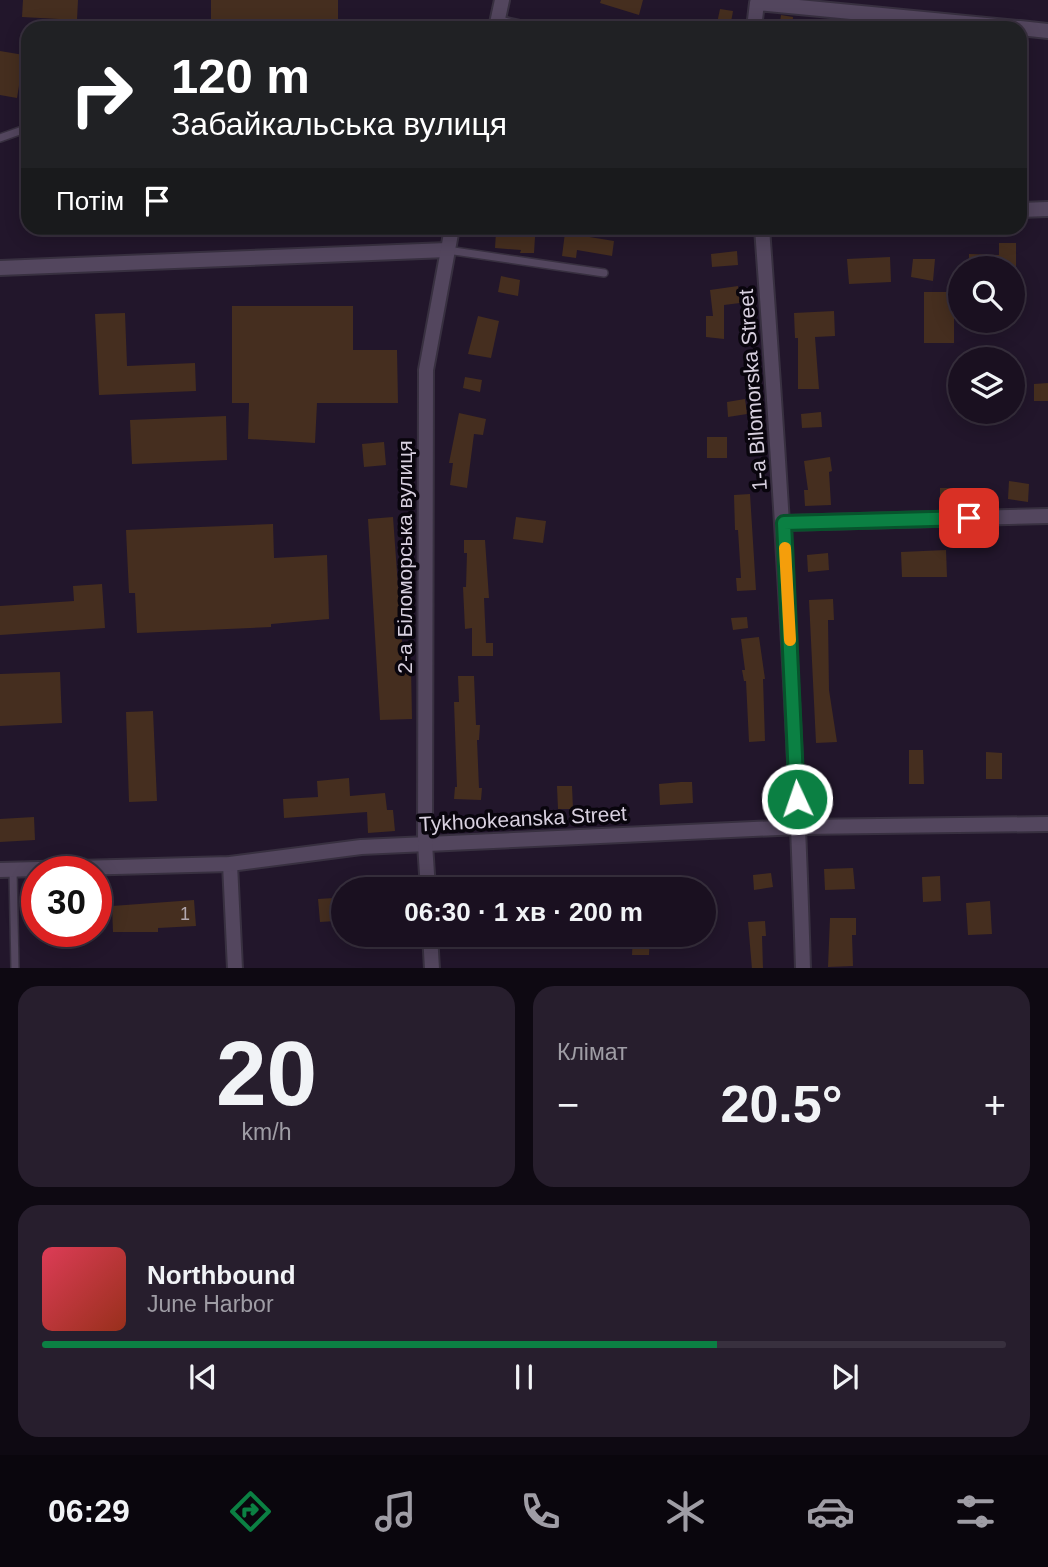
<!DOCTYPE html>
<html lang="uk">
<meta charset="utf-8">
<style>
body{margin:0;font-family:Arial,sans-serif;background:#271e2d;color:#f1f3f6;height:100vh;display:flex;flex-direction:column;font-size:26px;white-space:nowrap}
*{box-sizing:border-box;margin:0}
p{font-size:23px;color:#9f9da5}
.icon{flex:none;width:38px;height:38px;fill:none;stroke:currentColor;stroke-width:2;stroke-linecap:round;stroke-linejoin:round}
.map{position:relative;height:968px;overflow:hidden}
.sheet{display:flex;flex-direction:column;gap:18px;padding:18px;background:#0e0912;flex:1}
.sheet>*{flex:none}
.guide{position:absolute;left:21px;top:21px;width:1006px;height:214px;border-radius:21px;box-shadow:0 4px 18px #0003,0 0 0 2px #38303e;background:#202124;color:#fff;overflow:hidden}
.buttons{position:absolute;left:948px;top:256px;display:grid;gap:14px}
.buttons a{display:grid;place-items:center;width:77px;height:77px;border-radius:50%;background:#1a1020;box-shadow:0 4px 18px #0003,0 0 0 2px #38303e;font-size:35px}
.speed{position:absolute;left:21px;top:856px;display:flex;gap:14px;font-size:35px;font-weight:700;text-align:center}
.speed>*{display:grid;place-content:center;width:91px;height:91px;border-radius:50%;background:#1a1020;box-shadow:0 4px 18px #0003,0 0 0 2px #38303e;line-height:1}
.speed .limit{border:10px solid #d22;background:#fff;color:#111}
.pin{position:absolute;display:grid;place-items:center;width:60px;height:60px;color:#fff;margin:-30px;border-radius:14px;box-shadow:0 4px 10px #0006}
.me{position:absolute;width:77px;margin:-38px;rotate:357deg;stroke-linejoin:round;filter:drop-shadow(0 0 5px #0008)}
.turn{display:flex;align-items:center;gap:24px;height:147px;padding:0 35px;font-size:32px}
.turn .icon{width:91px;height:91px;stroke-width:2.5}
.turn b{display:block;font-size:49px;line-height:60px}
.then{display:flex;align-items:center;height:66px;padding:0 35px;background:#0003;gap:14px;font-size:26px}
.big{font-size:52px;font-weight:700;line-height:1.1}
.sheet .card{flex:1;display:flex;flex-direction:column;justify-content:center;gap:10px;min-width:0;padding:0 24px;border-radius:21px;background:#271e2d}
.sheet .dial{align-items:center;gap:0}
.dial b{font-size:91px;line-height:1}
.song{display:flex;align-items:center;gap:21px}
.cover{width:84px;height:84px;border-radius:10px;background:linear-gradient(135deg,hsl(350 70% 55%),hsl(10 70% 35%))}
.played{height:7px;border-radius:4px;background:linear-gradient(90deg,#0b8043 70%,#38303e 70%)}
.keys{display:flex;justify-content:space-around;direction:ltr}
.heat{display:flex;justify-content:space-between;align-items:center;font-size:38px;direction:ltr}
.sheet .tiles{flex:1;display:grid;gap:18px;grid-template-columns:1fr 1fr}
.card:last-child{grid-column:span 2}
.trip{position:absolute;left:331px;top:877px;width:385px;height:70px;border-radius:35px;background:#1a1020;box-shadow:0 4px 18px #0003,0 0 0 2px #38303e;font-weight:700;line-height:70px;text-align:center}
.tabs{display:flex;height:112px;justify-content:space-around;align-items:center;background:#0a060d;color:#9f9da5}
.tabs .icon{width:49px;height:49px}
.tabs .on{color:#0b8043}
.tabs b{font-size:32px;color:#f1f3f6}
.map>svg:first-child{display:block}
.building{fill:#452e1f}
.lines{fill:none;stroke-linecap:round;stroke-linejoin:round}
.lane-casing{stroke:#383040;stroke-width:10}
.street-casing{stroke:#383040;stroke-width:18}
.lane{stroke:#53465e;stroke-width:7}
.street{stroke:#53465e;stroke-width:14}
.route-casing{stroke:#07532c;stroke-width:18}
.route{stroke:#0b8043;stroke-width:12}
.slow{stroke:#f59e0b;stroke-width:12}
.labels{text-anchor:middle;stroke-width:7;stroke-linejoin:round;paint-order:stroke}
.number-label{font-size:18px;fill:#b3a8af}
.street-label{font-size:21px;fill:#d8d0df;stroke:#09050d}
</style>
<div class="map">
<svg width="1048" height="969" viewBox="0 0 1048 969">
<rect width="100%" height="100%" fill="#22162b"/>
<g class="building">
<polygon points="23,0 78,0 77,20 22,17"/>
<polygon points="211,0 338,0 338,23 211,26"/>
<polygon points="601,0 643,0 639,15 600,3"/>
<polygon points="720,9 733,11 730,28 716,28"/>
<polygon points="781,15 793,17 792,28 779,28"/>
<polygon points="0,51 24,55 17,98 0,95"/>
<polygon points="496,232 535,237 534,253 520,253 521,250 495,248"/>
<polygon points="565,233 614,241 612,256 577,250 576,258 562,256"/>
<polygon points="999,243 1016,243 1016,268 969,268 969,254 999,255"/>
<polygon points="737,251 738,265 712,267 711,254"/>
<polygon points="890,257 891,282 849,284 847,259"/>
<polygon points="913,259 935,259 933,281 911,277"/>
<polygon points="501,276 520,280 518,296 498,292"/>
<polygon points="738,286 740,303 724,305 724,339 706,337 706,316 713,316 710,290"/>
<rect x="924" y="292" width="30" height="51"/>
<polygon points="232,306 353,306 353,350 397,350 398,403 317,403 315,443 248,439 249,403 232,403"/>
<polygon points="834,311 835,336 815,337 819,389 798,389 798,338 795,338 794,313"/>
<polygon points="125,313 127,366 195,363 196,391 99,395 95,314"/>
<polygon points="478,316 499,321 491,358 468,354"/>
<polygon points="465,377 482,380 480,392 463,388"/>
<polygon points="1048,383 1048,401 1034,401 1034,384"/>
<polygon points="745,399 747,414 728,417 727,402"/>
<polygon points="821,412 822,427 802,428 801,414"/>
<polygon points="459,413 486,419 483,435 474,434 467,488 450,485 453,463 449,463"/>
<polygon points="226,416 227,460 132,464 130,420"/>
<rect x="707" y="437" width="20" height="21"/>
<polygon points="384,442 386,465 364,467 362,444"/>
<polygon points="830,457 832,471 829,472 831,505 805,506 804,490 808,490 804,461"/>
<polygon points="1009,481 1029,484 1028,502 1008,499"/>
<rect x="940" y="488" width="20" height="17"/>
<polygon points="750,494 756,590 737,591 736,578 741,578 738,530 735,530 734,495"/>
<polygon points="393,517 404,669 411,668 412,719 380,720 368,519"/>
<polygon points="516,517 546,521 543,543 513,539"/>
<polygon points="273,524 274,558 327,555 329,619 271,624 271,627 137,633 135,593 129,593 126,530"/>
<polygon points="464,540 485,540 489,598 484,598 486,643 493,643 493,656 472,656 472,628 465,629 463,587 466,587 467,553 464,553"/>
<polygon points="946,550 947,577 902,577 901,552"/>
<polygon points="828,553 829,570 808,572 807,555"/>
<polygon points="102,584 105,628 0,635 0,606 74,601 73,586"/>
<polygon points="833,599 834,620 828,620 829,690 837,742 816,743 809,600"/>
<polygon points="747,617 748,628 733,630 731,618"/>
<polygon points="759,637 765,679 763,679 765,741 749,742 746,681 744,681 742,670 745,670 741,639"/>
<polygon points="60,672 62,723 0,726 0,674"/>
<polygon points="458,676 474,676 476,725 480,725 479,740 477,740 479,788 482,788 481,800 454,799 455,787 457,787 454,702 459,702"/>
<polygon points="153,711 157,801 129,802 126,712"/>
<polygon points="909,750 923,750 924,784 909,784"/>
<polygon points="986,752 1002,753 1002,779 986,779"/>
<polygon points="349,778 350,796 385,793 387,810 393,810 395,831 368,833 367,812 284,818 283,799 318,797 317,781"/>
<polygon points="681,782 692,782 693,803 660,805 659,784"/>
<polygon points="557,786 572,786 573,809 558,809"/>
<polygon points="34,817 35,840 0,842 0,819"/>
<polygon points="853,868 855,889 825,890 824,869"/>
<polygon points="771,873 773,887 754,890 753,875"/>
<polygon points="940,876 941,901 923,902 922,877"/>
<polygon points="334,898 335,921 320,922 318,899"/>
<polygon points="194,900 196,926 158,928 158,932 113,932 112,906"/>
<polygon points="990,901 992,934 968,935 966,903"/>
<polygon points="830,918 856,918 856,935 852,935 853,966 828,967"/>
<polygon points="765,921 766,936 762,936 763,969 752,969 748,922"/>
<polygon points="633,934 650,934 649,955 632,955"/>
</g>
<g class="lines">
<defs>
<g id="lane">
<polyline points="0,138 28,128"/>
<polyline points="447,250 604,273"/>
<polyline points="13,870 15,969"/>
</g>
<g id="street">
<polyline points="497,23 520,28"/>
<polyline points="496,28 502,0"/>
<polyline points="754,28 757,3 1018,28"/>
<polyline points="1020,28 1048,31"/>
<polyline points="1020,210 1048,209"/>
<path d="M762,228C780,474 796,721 803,969"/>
<polyline points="0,268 447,250"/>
<polyline points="784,523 1048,516"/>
<polyline points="230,864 235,969"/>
<polyline points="0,870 230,864 361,847 799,827 1048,824"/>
<polyline points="428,889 425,844 426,370 452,228"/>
<polyline points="430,934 432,969"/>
</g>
</defs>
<use href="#lane" class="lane-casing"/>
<use href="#street" class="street-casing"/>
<use href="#lane" class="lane"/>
<use href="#street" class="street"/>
</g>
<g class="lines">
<defs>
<polyline id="route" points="797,799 784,523 969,518"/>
</defs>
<use href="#route" class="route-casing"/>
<use href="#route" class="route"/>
<polyline class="slow" points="785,548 790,640"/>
</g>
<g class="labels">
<g class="number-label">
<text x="185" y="920">1</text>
</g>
<g class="street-label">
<text transform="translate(753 390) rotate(-94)" y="7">1-a Bilomorska Street</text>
<text transform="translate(405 557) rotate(-90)" y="7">2-а Біломорська вулиця</text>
<text transform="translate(523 819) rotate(-3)" y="7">Tykhookeanska Street</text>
</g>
</g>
</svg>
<div class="buttons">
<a><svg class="icon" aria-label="search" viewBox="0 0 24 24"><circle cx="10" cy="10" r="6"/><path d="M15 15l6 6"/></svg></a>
<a><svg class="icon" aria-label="layers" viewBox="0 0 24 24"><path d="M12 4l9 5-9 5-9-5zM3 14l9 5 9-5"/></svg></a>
</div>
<div class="speed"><div class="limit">30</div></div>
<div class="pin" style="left:969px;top:518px;background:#d93025"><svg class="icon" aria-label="arrive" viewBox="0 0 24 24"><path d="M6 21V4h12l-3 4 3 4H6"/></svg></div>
<svg class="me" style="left:797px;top:799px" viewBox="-20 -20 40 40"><circle r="17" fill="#0b8043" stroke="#fff" stroke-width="3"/><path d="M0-11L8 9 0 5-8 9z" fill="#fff"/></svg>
<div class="trip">06:30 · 1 хв · 200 m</div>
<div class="guide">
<div class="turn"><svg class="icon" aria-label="right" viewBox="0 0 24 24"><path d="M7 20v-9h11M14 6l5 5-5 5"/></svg><div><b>120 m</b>Забайкальська вулиця</div></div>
<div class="then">Потім<svg class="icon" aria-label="arrive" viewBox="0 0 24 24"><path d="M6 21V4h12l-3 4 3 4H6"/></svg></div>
</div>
</div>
<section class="sheet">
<div class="tiles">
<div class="card dial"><b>20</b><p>km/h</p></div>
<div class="card"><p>Клімат</p>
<div class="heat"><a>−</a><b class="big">20.5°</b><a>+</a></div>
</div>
<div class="card">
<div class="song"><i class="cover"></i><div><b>Northbound</b><p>June Harbor</p></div></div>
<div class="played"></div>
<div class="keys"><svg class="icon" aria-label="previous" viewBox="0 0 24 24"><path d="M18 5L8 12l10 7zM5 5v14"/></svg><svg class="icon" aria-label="pause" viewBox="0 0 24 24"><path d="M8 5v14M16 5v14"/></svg><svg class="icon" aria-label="next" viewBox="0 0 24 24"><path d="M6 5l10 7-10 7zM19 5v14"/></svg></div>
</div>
</div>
</section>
<nav class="tabs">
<b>06:29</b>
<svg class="icon on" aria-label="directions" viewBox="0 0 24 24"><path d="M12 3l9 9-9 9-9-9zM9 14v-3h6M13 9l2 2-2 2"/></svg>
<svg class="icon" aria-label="music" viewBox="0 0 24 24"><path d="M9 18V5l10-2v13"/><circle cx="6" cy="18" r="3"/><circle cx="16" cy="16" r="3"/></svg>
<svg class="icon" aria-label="phone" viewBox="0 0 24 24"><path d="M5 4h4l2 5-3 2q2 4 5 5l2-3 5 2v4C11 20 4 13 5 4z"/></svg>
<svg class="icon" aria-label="climate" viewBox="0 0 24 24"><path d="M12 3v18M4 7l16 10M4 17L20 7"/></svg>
<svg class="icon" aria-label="car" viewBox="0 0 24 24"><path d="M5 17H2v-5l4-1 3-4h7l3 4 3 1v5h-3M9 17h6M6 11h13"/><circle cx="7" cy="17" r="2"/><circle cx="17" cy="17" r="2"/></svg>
<svg class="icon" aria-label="filters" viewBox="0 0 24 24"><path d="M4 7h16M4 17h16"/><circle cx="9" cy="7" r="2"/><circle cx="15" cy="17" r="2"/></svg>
</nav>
